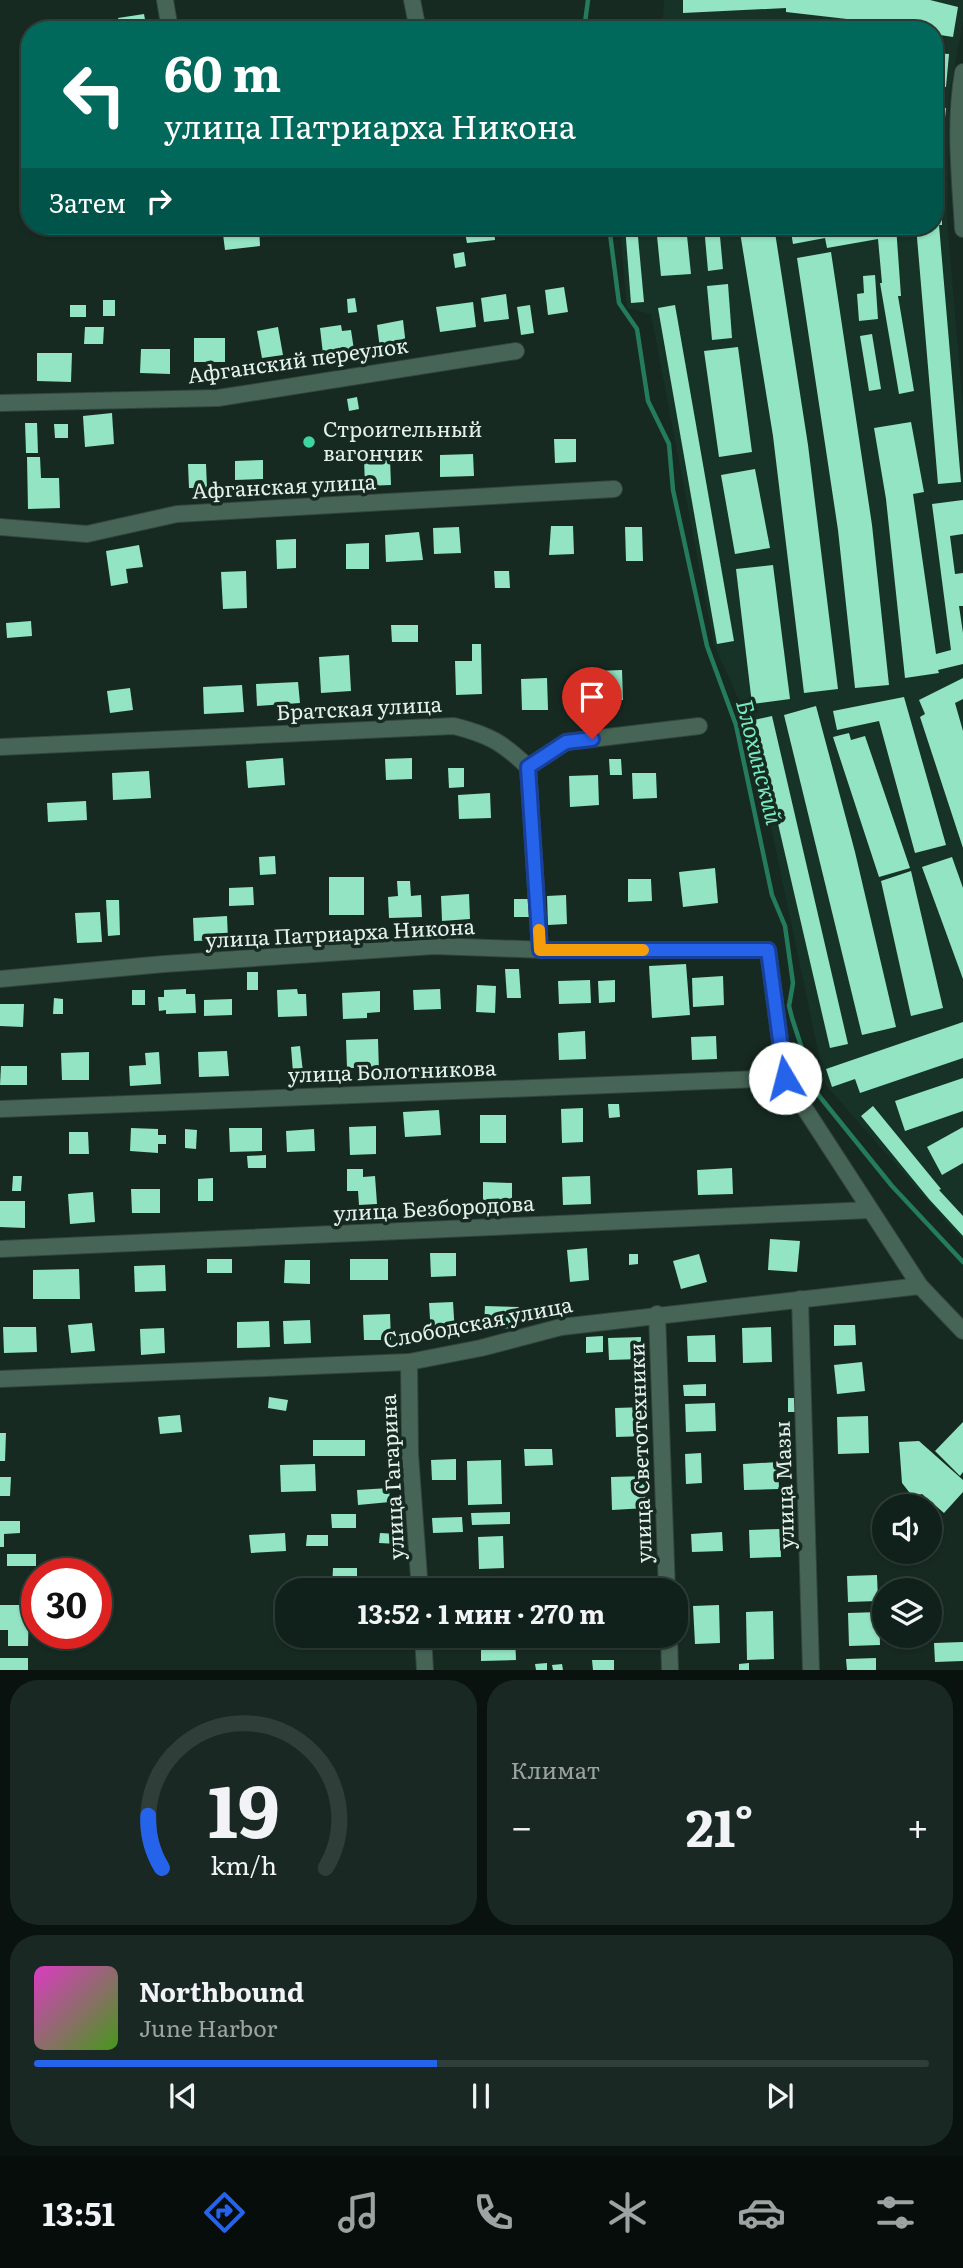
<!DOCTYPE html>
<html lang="ru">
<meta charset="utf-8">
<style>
body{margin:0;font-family:Literata,serif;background:#192823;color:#f1f3f6;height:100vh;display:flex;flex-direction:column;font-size:26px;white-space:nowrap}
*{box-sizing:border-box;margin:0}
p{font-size:23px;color:#9ca3a2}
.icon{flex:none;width:38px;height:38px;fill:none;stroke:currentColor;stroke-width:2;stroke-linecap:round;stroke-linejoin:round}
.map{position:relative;height:1670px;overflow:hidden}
.panel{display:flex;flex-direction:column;gap:10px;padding:10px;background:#09120e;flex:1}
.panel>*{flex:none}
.guide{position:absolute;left:21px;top:21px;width:922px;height:214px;border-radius:28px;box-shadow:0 2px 5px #0004,0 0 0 2px #303e39;background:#00695c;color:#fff;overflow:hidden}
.tools{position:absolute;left:872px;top:1494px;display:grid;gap:14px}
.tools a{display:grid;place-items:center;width:70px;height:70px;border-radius:50%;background:#10201a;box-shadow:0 2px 5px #0004,0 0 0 2px #303e39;font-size:35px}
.speed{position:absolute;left:21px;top:1558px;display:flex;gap:14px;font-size:35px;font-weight:700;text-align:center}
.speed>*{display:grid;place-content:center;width:91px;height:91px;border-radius:50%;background:#10201a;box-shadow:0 2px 5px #0004,0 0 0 2px #303e39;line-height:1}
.speed .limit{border:10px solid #d22;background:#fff;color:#111}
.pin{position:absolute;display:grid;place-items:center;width:60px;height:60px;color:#fff;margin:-72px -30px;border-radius:50% 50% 50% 0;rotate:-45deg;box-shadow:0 0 7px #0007}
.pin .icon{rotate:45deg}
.me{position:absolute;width:77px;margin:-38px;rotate:352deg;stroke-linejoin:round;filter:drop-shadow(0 0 5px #0008)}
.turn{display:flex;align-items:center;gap:24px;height:147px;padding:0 28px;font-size:32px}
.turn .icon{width:91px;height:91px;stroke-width:2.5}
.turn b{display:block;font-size:49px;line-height:60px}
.then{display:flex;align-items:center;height:66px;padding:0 28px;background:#0003;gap:14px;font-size:26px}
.big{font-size:52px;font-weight:700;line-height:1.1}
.panel .widget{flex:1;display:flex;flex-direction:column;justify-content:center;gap:10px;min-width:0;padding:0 24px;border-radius:28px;background:#192823}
.panel .dial{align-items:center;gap:0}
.dial svg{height:182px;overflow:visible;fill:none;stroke:#303e39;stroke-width:7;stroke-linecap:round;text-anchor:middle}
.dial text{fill:#f1f3f6;stroke:none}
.song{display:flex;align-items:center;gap:21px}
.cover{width:84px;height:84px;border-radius:10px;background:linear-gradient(135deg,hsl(310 70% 55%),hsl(100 70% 35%))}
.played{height:7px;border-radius:4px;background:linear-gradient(90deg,#2563eb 45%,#303e39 45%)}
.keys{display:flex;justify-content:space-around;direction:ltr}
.heat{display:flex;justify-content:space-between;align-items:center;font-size:38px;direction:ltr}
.panel .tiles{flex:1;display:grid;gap:10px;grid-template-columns:1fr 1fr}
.widget:last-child{grid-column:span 2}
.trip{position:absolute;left:275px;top:1578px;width:413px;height:70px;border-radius:28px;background:#10201a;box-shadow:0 2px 5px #0004,0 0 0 2px #303e39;font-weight:700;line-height:70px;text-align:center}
.tabs{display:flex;height:112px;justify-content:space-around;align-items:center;background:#060d0a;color:#9ca3a2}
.tabs .icon{width:49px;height:49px}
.tabs .active{color:#2563eb}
.tabs b{font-size:32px;color:#f1f3f6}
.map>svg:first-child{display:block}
.built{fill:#173328}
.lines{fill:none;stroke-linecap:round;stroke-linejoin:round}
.stream{stroke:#247b5d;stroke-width:4.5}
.building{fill:#92e4c2}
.minor-casing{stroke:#33463e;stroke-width:18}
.minor{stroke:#466557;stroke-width:16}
.route-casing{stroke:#184099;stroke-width:18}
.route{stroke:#2563eb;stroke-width:12}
.slow{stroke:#f59e0b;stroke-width:12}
.poi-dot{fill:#3fd4a2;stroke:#162a22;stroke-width:2.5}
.labels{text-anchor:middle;stroke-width:7;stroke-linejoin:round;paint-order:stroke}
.street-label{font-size:21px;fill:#e5f1ec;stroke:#162a22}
.poi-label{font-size:21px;fill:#e5f1ec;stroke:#162a22;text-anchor:start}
.water-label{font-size:23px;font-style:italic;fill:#77ebbe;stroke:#162a22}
</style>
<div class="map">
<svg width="963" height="1670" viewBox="0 0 963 1670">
<rect width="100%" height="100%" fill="#162a22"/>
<polygon class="built" points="664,0 963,0 963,22 949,96 947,221 963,407 963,1241 825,1084 749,722 714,645 651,314 627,308 620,226 934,226 934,30 662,30"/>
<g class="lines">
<g class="stream">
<polyline points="584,30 588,0"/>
<polyline points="609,226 619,303 637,329 648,401 669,444 673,490 707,646 736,725 772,895 785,926 793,983 789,1006 792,1018 816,1092 892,1186 963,1262"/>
</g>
</g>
<g class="building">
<polygon points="683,0 930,0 958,7 953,37 934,34 934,30 915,30 873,22 786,12 786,8 683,13"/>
<polygon points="144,14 147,30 120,30 118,18"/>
<polygon points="681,25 720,28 720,30 680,30"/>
<polygon points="934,53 949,54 946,87 934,86"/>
<polygon points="934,107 946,108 943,138 934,137"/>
<rect x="934" y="155" width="7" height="36"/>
<polygon points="934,209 942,209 942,225 939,225 961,482 938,484 916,226 934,226"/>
<polygon points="222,226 259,226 260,246 225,250"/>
<polygon points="472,226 494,226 495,240 467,243 465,233 473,232"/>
<polygon points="625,226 637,226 644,302 631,303"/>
<polygon points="656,226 686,226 691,274 661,276"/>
<polygon points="704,226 719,226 723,269 708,271"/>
<polygon points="739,226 774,226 808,445 838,689 804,693 773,436"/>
<polygon points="790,226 896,226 901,296 898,296 914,391 899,394 880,283 882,283 878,239 827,248 825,238 793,244"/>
<polygon points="464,252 466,266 455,268 453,254"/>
<polygon points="831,252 872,525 889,685 855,688 838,530 797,258"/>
<polygon points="875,275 878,319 859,321 857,294 864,293 863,276"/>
<polygon points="728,284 732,338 712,340 707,286"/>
<polygon points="564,287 568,312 548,315 545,290"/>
<polygon points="506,294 509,319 484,322 481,298"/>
<polygon points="355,298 357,312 348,313 347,299"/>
<rect x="103" y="300" width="12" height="16"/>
<polygon points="473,302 476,327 440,332 436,307"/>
<rect x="70" y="305" width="16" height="12"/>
<polygon points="530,305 534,333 521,335 517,307"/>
<polygon points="675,305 734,641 717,644 658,308"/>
<polygon points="403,320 406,346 380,349 377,325"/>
<polygon points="341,325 342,331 351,330 354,350 323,354 320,328"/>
<polygon points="85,327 104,327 103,344 84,344"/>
<polygon points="278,327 283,355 262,358 257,331"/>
<polygon points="872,334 881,389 869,391 860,336"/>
<rect x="194" y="338" width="31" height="24"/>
<polygon points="738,347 752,452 719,457 704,351"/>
<polygon points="141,349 170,349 170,374 140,373"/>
<polygon points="37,353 72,353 71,382 37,381"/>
<polygon points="357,397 359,409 349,411 347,399"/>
<polygon points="112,413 114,444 85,447 83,416"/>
<polygon points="911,422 924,492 913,494 936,654 951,650 932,504 963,500 963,534 950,536 955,574 963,573 963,606 959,606 963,633 963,664 938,670 939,673 905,678 886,499 874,428"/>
<polygon points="25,423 37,423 38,453 26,453"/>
<polygon points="54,424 68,424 68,438 55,438"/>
<polygon points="306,435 310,435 312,449 307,449"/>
<polygon points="554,439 576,439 576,462 555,463"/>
<polygon points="473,454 474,476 440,477 440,455"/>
<polygon points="27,457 40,457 41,478 59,478 60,508 28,509"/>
<polygon points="364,459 390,459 391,485 365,486"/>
<polygon points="263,460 263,479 235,480 235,461"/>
<polygon points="188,464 206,464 207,488 189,488"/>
<polygon points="755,469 770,548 735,554 721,475"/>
<polygon points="551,526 573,526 574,554 549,555"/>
<polygon points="459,527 461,553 434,554 433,528"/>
<polygon points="625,527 642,527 643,561 626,561"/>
<polygon points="419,532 423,560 386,562 385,535"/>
<polygon points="296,539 296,568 277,569 276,540"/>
<polygon points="369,543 369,569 346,569 346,544"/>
<polygon points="139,545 143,567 126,569 128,583 111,586 106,551"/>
<polygon points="773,565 790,699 752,704 736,569"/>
<polygon points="246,571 247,608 223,609 221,572"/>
<polygon points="494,571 509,571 510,588 495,588"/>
<polygon points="31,621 32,636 7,638 6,623"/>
<polygon points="391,625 418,625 418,642 392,642"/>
<polygon points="472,644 481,644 482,694 456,695 455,661 472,661"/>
<polygon points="349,655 351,691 321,693 319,657"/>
<polygon points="622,670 623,700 596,701 595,671"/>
<polygon points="547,678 548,710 522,710 521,679"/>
<polygon points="963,678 963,699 955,703 963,731 963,848 920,717 925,714 919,700"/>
<polygon points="298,682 300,703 257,706 256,684"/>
<polygon points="242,685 244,712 204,714 203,687"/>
<polygon points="130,688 133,710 110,713 107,691"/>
<polygon points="904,697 946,845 915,853 879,721 837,730 833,711"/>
<polygon points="816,706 855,852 896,1027 862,1035 784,715"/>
<polygon points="772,716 848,1044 830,1048 754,720"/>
<polygon points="849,733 851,740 865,736 910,868 879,877 833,737"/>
<polygon points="283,758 285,785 248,788 246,761"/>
<polygon points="412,758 412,779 386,780 385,759"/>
<polygon points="609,759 621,759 622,775 610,775"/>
<polygon points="448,768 464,768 464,787 449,788"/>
<polygon points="149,771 151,798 113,800 112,773"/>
<polygon points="632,773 656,773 657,798 633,799"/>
<polygon points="598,775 599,805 570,807 569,776"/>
<polygon points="490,793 491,818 459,819 458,795"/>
<polygon points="86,801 87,820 48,822 47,803"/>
<polygon points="275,856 276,874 260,875 259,857"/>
<polygon points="952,857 963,888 963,979 922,867"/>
<polygon points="715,868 718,903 683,907 679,872"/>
<polygon points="911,871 943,1008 911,1016 881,881"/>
<rect x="329" y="877" width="35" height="38"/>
<polygon points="628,879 651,879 652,901 628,902"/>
<polygon points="397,881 410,881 411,896 421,895 422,917 389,918 388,897 398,896"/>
<polygon points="253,887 254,905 229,906 229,888"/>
<polygon points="469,894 470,919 442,921 441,896"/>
<polygon points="566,895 567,924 548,925 547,896"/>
<rect x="514" y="899" width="15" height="18"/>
<polygon points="106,900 119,900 120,935 108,936"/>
<polygon points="100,912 102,942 77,943 75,913"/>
<polygon points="227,916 228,940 194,941 193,918"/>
<polygon points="686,964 690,1015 652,1018 649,966"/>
<polygon points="505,969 519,969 521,998 507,998"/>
<rect x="247" y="972" width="11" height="18"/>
<polygon points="723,976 724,1005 693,1007 692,978"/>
<polygon points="590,980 591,1003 559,1004 558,981"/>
<polygon points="615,980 615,1002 599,1003 598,981"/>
<polygon points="477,985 496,986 495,1013 476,1012"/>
<polygon points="186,989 186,994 195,994 196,1013 166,1014 166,1010 159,1011 158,997 164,997 164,990"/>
<polygon points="297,989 298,994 306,994 307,1016 278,1017 277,990"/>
<polygon points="440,989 441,1009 414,1010 413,990"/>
<rect x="132" y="990" width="13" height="15"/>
<polygon points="380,991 380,1012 367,1013 367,1018 343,1019 342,993"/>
<polygon points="54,998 63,999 63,1014 53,1014"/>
<polygon points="232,999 232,1015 204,1016 204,1000"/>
<polygon points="0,1004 24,1004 23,1027 0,1026"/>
<polygon points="963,1022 963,1058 860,1093 855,1079 832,1087 826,1069"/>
<polygon points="585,1031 586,1059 559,1060 558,1033"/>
<polygon points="716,1036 717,1059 692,1060 691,1037"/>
<polygon points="378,1039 379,1072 359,1073 359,1068 347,1068 346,1040"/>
<polygon points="300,1046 303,1072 293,1072 291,1047"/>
<polygon points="227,1051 229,1076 199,1077 198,1052"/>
<polygon points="89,1052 89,1080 62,1080 61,1053"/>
<polygon points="159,1052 161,1084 130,1086 129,1066 146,1065 145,1053"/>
<polygon points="1,1066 27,1066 27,1085 0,1085"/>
<polygon points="424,1066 424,1078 407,1079 406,1068"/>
<polygon points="963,1078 963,1111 905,1131 895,1101"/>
<polygon points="608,1104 619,1104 620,1117 609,1118"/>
<polygon points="873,1106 941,1189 939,1190 963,1216 963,1236 929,1199 861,1116"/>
<polygon points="583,1108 583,1142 562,1143 561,1109"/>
<polygon points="439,1110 441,1135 405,1137 403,1112"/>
<rect x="480" y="1115" width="26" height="28"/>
<polygon points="376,1126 376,1154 350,1155 349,1127"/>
<polygon points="963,1127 963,1163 942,1175 927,1147"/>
<polygon points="131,1128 158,1129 158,1135 166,1135 166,1144 158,1144 158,1153 130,1151"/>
<polygon points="229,1128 262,1128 262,1151 230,1152"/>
<polygon points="185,1129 197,1130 196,1149 185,1148"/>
<polygon points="314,1129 315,1151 287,1152 286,1131"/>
<polygon points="69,1132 88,1132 89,1154 69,1154"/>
<polygon points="266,1155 266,1168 248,1168 247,1156"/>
<polygon points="732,1168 733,1194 698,1195 697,1170"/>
<polygon points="347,1169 363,1169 363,1177 375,1176 377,1204 359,1205 358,1191 347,1191"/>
<polygon points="13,1176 22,1176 21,1191 12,1191"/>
<polygon points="590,1176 591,1204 563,1205 562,1177"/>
<polygon points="213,1178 213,1201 198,1201 198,1179"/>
<polygon points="483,1182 512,1183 512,1209 483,1209"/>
<polygon points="131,1189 160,1189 160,1213 132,1213"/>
<polygon points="93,1192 95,1222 70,1224 68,1194"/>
<polygon points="0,1201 25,1201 25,1228 0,1227"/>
<polygon points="770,1239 800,1241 797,1272 768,1270"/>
<polygon points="587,1248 589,1280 570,1282 567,1250"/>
<polygon points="430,1253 456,1253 456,1276 431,1277"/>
<polygon points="629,1254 638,1254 638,1264 629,1265"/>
<polygon points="699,1254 707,1282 681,1289 673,1261"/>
<rect x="207" y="1259" width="25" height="14"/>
<rect x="350" y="1259" width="38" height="21"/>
<polygon points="285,1260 310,1260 310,1284 284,1283"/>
<polygon points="165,1265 166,1291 135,1292 134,1266"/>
<polygon points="79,1269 80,1299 33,1299 33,1270"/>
<polygon points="453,1302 455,1334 431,1336 429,1303"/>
<polygon points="485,1306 519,1307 518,1329 484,1327"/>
<polygon points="390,1314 391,1340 364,1340 363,1315"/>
<polygon points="310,1320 311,1343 284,1344 283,1321"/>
<polygon points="269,1321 270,1347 237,1348 237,1322"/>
<polygon points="92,1323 95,1351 71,1353 68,1325"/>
<polygon points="834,1325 855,1325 856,1345 834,1346"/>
<polygon points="3,1327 36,1327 37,1352 4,1353"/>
<polygon points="771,1327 772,1362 743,1363 742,1328"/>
<polygon points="164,1328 165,1353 141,1355 140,1329"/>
<polygon points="715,1335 716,1362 688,1362 687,1336"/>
<polygon points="603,1336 603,1352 586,1353 586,1337"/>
<polygon points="641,1337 641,1359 609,1360 608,1338"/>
<polygon points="862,1362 865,1391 837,1394 834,1365"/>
<polygon points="706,1384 706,1396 684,1396 683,1385"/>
<polygon points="269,1397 288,1400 286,1411 268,1408"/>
<polygon points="788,1398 796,1398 797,1412 788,1412"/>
<polygon points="715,1403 716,1431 686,1432 685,1404"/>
<polygon points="646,1407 647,1436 616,1437 615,1408"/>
<polygon points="180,1415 182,1432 160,1434 158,1417"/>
<polygon points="868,1416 869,1453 838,1454 837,1417"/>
<polygon points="963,1422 963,1472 960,1476 935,1451"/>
<polygon points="0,1433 6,1433 5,1461 0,1461"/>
<rect x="313" y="1440" width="52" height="16"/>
<polygon points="919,1441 963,1480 963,1492 944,1513 922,1494 913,1497 902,1483 899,1442"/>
<polygon points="524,1449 552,1449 553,1465 525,1466"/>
<polygon points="701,1453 702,1483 686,1484 685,1454"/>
<polygon points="456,1459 456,1480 432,1480 431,1460"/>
<polygon points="501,1460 502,1504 468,1505 467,1461"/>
<polygon points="778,1462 779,1489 744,1490 743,1464"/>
<polygon points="315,1464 316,1491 281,1492 280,1465"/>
<polygon points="645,1476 646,1508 612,1510 611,1477"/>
<polygon points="0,1477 11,1477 10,1496 0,1496"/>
<polygon points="389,1488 390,1502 358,1505 357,1490"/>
<polygon points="510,1512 510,1524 472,1525 471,1513"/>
<polygon points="331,1514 356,1514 356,1528 332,1528"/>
<polygon points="462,1517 463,1532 433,1533 432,1518"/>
<polygon points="0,1521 20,1521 20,1533 4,1534 4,1547 0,1547"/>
<polygon points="780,1529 781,1557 750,1558 749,1530"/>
<polygon points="722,1532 723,1551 692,1552 691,1534"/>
<polygon points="285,1533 286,1551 251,1553 249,1535"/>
<polygon points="380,1533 398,1534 397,1544 379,1543"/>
<polygon points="307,1535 328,1535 328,1546 306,1546"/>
<polygon points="503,1536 504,1568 479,1569 478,1537"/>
<rect x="7" y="1554" width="29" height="12"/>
<polygon points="333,1568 357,1568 357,1588 332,1588"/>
<polygon points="877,1575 878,1601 848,1602 847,1576"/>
<polygon points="509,1583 510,1591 476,1591 476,1584"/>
<polygon points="0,1605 29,1605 28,1646 8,1646 8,1630 0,1630"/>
<polygon points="719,1605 720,1643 695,1644 693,1606"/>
<polygon points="773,1611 774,1659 747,1660 746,1612"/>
<polygon points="879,1612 880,1645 849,1646 848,1613"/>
<polygon points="333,1636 362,1636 362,1645 333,1646"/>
<polygon points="481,1636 515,1636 516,1660 481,1661"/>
<polygon points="963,1642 963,1661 935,1662 934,1643"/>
<rect x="0" y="1658" width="28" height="12"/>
<polygon points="876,1658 876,1670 847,1670 846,1659"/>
<polygon points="592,1660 614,1660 614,1670 593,1670"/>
<polygon points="547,1663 547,1670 536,1670 535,1664"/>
<polygon points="749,1663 749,1670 739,1670 739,1664"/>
<polygon points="562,1664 563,1670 553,1670 552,1665"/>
</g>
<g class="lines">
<defs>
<g id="minor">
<polyline points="165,0 170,30"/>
<polyline points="412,0 418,30"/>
<path d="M963,72C954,124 960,177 963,229"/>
<polyline points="0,403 218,398 516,351"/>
<polyline points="0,527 87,534 177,514 614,489"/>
<path d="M0,747L454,726C489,735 502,742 528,767L566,742L699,726"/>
<polyline points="528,767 540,950"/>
<polyline points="0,979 164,964 434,946 547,950 768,950 785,1078 920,1286 963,1331"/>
<polyline points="0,1109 785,1078"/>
<polyline points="0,1249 870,1210"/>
<polyline points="800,1299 811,1670"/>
<polyline points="657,1314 667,1591"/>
<polyline points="409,1362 410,1454 420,1591"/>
<polyline points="0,1379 409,1362 481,1348 561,1327 920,1286"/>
<polyline points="423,1636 425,1670"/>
<polyline points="669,1636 670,1670"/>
</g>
</defs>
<use href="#minor" class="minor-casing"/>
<use href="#minor" class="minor"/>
</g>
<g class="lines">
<defs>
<polyline id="route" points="592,739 566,742 528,767 540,950 768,950 785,1078"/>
</defs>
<use href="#route" class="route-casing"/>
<use href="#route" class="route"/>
<polyline class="slow" points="539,930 540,950 643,950"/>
</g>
<circle class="poi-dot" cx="309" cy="442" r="7"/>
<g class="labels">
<g class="street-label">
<text transform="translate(298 361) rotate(-8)" y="7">Афганский переулок</text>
<text transform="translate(284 487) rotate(-3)" y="7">Афганская улица</text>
<text transform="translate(359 709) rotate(-3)" y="7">Братская улица</text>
<text transform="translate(340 934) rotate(-3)" y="7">улица Патриарха Никона</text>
<text transform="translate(392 1072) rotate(-2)" y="7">улица Болотникова</text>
<text transform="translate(434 1209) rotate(-3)" y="7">улица Безбородова</text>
<text transform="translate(478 1323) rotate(-11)" y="7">Слободская улица</text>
<text transform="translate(641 1453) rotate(-92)" y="7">улица Светотехники</text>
<text transform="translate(393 1477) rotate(-93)" y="7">улица Гагарина</text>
<text transform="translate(785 1485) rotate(-92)" y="7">улица Мазы</text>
</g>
<g class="poi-label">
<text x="323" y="437">Строительный<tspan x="323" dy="24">вагончик</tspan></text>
</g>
<g class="water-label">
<text transform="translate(759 762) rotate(76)" y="8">Блохинский</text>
</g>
</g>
</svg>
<div class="tools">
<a><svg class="icon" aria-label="sound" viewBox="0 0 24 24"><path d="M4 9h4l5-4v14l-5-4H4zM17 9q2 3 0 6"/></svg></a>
<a><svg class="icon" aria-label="layers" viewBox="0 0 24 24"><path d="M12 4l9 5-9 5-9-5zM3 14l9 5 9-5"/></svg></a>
</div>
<div class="speed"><div class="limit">30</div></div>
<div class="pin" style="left:592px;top:739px;background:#d93025"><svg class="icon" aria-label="arrive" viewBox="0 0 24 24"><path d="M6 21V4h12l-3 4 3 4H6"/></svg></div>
<svg class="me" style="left:785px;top:1078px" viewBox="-20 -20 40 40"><circle r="19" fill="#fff"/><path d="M0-13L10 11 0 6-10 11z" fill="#2563eb"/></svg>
<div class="trip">13:52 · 1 мин · 270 m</div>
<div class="guide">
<div class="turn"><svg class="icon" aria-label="left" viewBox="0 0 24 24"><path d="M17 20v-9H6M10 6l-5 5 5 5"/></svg><div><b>60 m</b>улица Патриарха Никона</div></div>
<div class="then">Затем<svg class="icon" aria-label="right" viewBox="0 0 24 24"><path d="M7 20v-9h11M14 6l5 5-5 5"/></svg></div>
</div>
</div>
<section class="panel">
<div class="tiles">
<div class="widget dial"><svg viewBox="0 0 100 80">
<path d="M14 69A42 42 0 1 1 86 69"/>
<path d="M14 69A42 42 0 0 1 8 46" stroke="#2563eb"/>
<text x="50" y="56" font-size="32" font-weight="700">19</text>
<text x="50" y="72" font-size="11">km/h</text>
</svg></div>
<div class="widget"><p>Климат</p>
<div class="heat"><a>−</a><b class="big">21°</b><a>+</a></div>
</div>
<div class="widget">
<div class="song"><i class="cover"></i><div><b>Northbound</b><p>June Harbor</p></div></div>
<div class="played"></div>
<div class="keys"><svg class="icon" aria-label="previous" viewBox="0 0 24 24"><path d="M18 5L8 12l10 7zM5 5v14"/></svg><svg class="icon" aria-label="pause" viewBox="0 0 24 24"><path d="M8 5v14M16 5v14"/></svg><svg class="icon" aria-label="next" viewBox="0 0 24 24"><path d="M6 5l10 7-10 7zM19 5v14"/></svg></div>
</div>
</div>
</section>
<nav class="tabs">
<b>13:51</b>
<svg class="icon active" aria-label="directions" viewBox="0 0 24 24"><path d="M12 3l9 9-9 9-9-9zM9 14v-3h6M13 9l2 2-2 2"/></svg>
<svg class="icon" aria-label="music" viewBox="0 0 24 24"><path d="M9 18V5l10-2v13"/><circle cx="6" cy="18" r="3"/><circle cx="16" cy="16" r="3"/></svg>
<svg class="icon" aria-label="phone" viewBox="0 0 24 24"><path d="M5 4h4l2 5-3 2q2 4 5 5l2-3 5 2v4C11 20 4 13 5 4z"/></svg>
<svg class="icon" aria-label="climate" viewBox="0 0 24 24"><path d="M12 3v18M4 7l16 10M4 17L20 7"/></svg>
<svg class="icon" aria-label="car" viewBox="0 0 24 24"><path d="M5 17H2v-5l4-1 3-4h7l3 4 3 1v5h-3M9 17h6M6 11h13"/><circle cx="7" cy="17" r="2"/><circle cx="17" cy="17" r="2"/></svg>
<svg class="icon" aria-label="filters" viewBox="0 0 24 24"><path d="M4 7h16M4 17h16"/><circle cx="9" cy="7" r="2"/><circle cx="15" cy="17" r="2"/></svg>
</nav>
